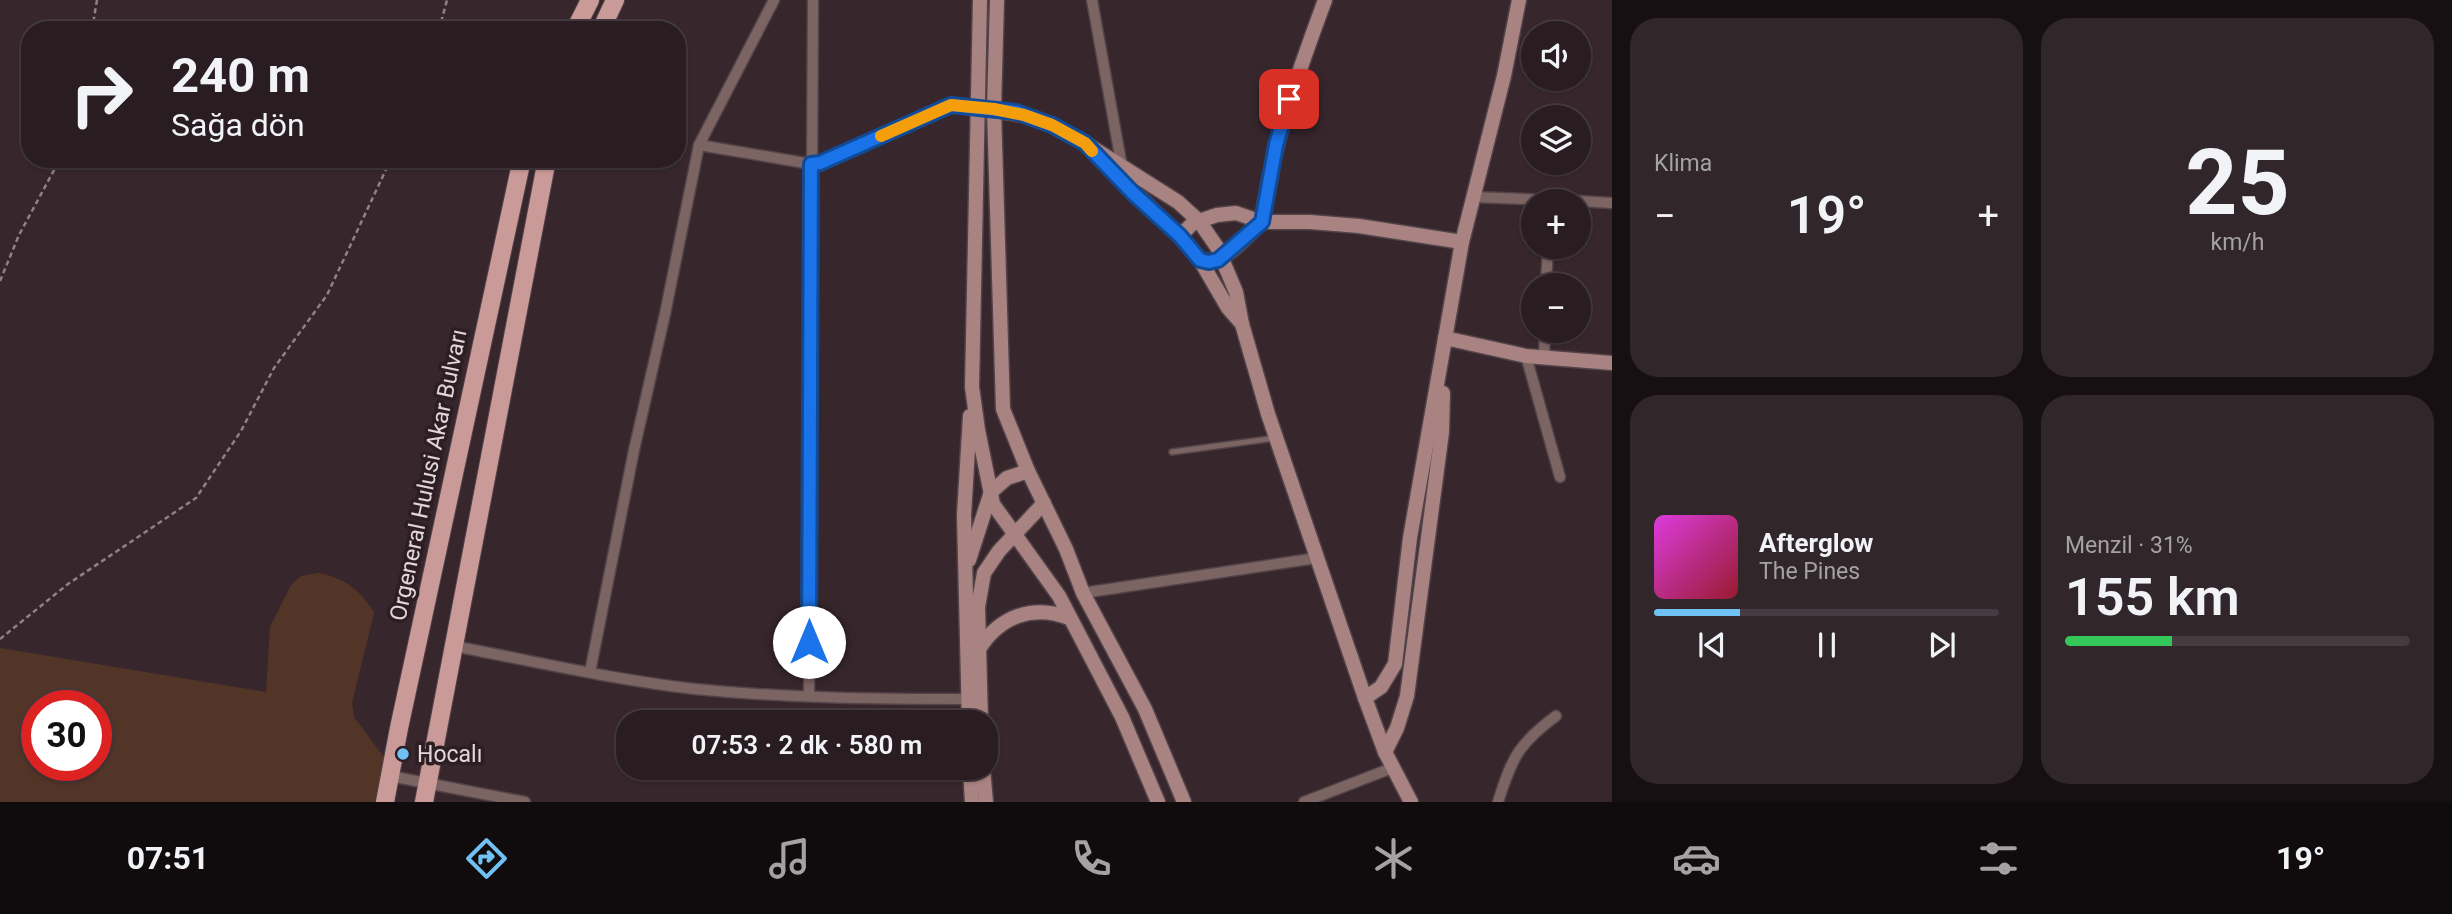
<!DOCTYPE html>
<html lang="tr">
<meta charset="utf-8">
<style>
body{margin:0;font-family:Roboto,sans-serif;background:#31262a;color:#f1f3f6;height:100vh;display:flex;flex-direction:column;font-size:26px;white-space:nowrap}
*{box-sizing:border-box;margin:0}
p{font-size:23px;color:#a5a2a5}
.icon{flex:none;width:38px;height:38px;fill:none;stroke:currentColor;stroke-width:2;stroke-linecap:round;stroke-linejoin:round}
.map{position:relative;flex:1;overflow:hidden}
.details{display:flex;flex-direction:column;gap:18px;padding:18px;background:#171013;width:840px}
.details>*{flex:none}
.banner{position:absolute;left:21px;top:21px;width:665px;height:147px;border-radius:28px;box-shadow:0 2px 5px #0004,0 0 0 2px #453b40;background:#291d22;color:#f1f3f6;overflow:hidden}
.tools{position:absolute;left:1521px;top:21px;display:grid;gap:14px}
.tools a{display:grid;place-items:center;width:70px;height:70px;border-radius:50%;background:#291d22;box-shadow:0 2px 5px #0004,0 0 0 2px #453b40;font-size:35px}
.speed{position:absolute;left:21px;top:690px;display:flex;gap:14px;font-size:35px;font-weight:700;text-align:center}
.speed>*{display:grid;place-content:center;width:91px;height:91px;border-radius:50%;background:#291d22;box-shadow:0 2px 5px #0004,0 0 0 2px #453b40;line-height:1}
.speed .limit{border:10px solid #d22;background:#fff;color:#111}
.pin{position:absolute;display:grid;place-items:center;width:60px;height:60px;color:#fff;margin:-30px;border-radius:14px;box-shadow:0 4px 10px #0006}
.me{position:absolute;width:77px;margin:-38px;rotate:0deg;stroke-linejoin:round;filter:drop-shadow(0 0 5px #0008)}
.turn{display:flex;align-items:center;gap:24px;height:147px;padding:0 35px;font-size:32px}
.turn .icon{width:91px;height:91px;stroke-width:2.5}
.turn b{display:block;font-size:49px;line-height:60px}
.big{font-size:52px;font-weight:600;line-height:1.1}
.details .tile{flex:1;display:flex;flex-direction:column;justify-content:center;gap:10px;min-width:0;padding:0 24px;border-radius:28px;background:#31262a}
.details .dial{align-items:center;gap:0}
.dial b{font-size:91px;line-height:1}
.song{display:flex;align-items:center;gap:21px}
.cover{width:84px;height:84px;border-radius:10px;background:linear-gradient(135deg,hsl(300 70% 55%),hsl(350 70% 35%))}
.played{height:7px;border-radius:4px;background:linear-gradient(90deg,#70c2f4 25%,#453b40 25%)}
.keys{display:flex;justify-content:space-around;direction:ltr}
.heat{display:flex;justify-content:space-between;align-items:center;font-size:38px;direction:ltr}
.charge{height:10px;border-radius:5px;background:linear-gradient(90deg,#34c759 31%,#453b40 0)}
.details .tiles{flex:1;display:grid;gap:18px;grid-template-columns:repeat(2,1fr)}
.trip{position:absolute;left:616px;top:710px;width:382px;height:70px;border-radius:28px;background:#291d22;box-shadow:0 2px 5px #0004,0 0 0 2px #453b40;font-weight:600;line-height:70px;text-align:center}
.menu{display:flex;height:112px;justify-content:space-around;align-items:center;background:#100c0e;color:#a5a2a5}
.menu .icon{width:49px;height:49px}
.menu .selected{color:#70c2f4}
.menu b{font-size:32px;color:#f1f3f6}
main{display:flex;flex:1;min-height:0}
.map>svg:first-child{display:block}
.green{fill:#533528;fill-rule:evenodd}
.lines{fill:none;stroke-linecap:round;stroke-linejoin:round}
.lane-casing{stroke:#524349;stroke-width:8}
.street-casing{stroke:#524349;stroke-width:13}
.secondary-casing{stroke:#524349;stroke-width:17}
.primary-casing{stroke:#524349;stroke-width:20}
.path{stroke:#8f8286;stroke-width:2.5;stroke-dasharray:5 3.5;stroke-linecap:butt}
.lane{stroke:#7c6463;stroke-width:5}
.street{stroke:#7c6463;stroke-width:10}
.secondary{stroke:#a88381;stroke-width:14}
.primary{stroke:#ca9a99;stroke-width:18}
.route-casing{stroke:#114b97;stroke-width:18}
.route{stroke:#1a73e8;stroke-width:12}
.slow{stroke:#f59e0b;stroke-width:12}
.poi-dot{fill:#70c2f4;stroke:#2d1e23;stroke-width:2.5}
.labels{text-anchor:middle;stroke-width:7;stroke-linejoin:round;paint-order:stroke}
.street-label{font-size:23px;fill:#e1d6d9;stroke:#2d1e23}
.poi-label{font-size:23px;fill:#e1d6d9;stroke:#2d1e23;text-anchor:start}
</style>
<main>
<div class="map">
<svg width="1612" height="802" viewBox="0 0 1612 802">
<rect width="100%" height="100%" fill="#37272d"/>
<path class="green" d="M318,573C343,577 361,590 374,613L352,703L354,717L386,760L378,802H0V648L266,692L270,627L291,585L301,576ZM37,705H96V765H37Z"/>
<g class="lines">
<defs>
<polyline id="lane" points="1172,452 1276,438"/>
<g id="street">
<polyline points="1092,0 1122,167"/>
<polyline points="699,145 811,164 820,163 951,105 976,108"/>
<polyline points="1473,197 1576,201"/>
<polyline points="1578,201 1612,203"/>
<polyline points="1546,285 1548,247"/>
<polyline points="1526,356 1560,477"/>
<polyline points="1544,357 1545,331"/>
<polyline points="1083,593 1317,558"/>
<path d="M453,646C534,661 614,680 695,689C786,698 877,699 968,699"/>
<polyline points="590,672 634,450 665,314 699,145 774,0"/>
<polyline points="809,696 813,0"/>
<polyline points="390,776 525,802"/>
<polyline points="1304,802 1392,768"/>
<path d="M1498,802C1512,758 1518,744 1556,716"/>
</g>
<g id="secondary">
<polyline points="980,0 972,387 978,430 993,504 1059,596 1122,717 1158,802"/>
<polyline points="997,0 994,109 1003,409 1028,471 1066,549 1083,593 1145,709 1184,802"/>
<polyline points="976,108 1024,115 1052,125 1085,143 1178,202 1199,221 1217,247 1236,292 1242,324 1268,414 1365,698 1385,752 1411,802"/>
<polyline points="1100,159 1180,236 1200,260 1228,308 1242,324"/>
<polyline points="1180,236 1193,223 1217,215 1236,213 1262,222 1310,222 1359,226 1462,242"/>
<path d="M1200,260C1223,268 1246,236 1262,222C1272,144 1298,73 1325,0"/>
<polyline points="1445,338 1526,356 1612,363"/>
<polyline points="969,560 991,492 1007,478 1028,471"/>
<path d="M979,649C1000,616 1033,604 1069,618"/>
<polyline points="1365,698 1381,687 1395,664 1410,538 1462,242 1504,76 1519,0"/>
<polyline points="969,723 964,515 970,416"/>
<polyline points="981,723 978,607 984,573 999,551 1044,503"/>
<polyline points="1385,752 1397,728 1407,696 1442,432 1443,393"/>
<polyline points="970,768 972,802"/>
<polyline points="983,768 986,802"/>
</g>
<g id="primary">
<polyline points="575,30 590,0"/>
<polyline points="601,30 615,0"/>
<polyline points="385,802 399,728 522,159"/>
<polyline points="424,802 547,159"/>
</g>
</defs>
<use href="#lane" class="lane-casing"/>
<use href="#street" class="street-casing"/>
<use href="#secondary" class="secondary-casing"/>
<use href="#primary" class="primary-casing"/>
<g class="path">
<polyline points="92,30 97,0"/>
<polyline points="439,30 447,0"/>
<polyline points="0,281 19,235 60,159"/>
<polyline points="0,639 68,584 196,498 241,431 274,368 327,295 391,159"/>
</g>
<use href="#lane" class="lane"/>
<use href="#street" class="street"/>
<use href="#secondary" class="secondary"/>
<use href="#primary" class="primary"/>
</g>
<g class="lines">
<defs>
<polyline id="route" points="809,642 811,164 820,163 951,105 1016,112 1052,125 1085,143 1133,193 1180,236 1200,260 1209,262 1218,260 1262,222 1276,145 1289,99"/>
</defs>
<use href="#route" class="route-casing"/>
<use href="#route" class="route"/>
<polyline class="slow" points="881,136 951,105 994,109 1024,115 1052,125 1085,143 1092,151"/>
</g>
<circle class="poi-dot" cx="403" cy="754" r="7"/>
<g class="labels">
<g class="street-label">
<text transform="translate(428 475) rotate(-78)" y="8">Orgeneral Hulusi Akar Bulvarı</text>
</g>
<g class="poi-label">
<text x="417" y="762">Hocalı</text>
</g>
</g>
</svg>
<div class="tools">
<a><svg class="icon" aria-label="sound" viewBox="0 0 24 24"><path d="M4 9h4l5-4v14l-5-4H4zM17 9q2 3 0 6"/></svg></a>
<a><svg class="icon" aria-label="layers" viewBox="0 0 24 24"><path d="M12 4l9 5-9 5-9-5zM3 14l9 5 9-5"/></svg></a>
<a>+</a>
<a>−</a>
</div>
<div class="speed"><div class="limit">30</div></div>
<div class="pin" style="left:1289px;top:99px;background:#d93025"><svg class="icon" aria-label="arrive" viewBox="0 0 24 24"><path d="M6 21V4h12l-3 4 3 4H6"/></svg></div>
<svg class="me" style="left:809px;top:642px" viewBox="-20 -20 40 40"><circle r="19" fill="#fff"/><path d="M0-13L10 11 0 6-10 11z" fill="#1a73e8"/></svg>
<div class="trip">07:53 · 2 dk · 580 m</div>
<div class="banner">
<div class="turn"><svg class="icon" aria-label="right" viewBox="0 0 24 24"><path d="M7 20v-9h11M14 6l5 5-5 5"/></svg><div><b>240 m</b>Sağa dön</div></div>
</div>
</div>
<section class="details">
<div class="tiles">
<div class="tile"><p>Klima</p>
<div class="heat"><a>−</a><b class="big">19°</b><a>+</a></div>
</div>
<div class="tile dial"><b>25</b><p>km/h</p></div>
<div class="tile">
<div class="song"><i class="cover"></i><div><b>Afterglow</b><p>The Pines</p></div></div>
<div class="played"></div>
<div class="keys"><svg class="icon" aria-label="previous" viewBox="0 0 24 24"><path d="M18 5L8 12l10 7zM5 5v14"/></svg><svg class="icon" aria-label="pause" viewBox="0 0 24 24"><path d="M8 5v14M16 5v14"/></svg><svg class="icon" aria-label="next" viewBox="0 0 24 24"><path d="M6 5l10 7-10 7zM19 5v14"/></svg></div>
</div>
<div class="tile"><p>Menzil · 31%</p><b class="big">155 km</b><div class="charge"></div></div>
</div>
</section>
</main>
<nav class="menu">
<b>07:51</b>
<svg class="icon selected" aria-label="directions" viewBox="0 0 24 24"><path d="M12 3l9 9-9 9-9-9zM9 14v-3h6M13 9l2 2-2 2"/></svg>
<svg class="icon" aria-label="music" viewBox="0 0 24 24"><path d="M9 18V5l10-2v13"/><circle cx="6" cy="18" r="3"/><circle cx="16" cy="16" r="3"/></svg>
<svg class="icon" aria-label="phone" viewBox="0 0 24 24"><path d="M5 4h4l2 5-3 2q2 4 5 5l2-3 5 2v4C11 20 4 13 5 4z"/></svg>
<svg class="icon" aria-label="climate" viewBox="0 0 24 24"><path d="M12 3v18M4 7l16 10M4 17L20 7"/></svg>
<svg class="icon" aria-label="car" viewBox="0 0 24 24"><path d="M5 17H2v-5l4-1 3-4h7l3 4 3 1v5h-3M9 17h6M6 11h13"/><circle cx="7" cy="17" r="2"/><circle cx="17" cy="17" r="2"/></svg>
<svg class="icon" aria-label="filters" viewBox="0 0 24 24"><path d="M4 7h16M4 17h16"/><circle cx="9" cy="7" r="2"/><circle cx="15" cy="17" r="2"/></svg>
<b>19°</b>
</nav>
